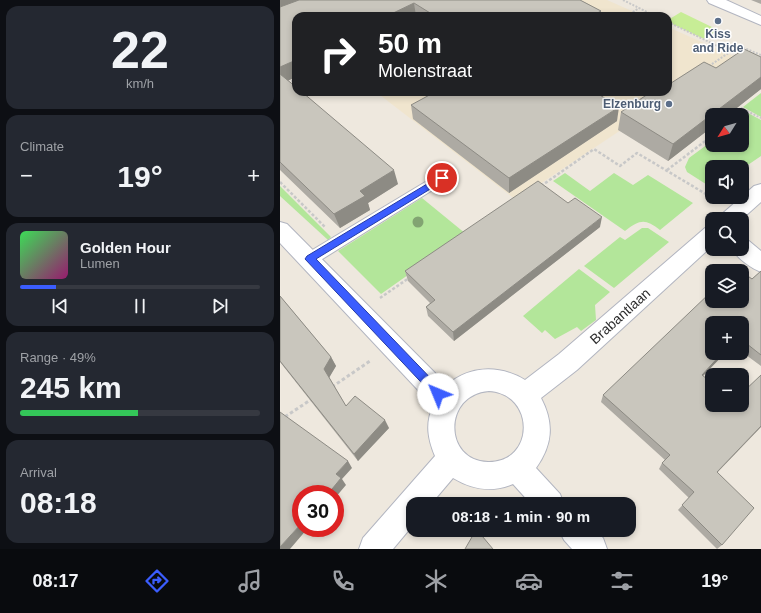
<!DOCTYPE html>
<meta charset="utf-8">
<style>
body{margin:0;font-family:Helvetica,sans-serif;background:#242831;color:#f1f3f6;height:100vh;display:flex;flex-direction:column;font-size:15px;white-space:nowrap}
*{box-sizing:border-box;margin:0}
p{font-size:13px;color:#9ea1a6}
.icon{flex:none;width:22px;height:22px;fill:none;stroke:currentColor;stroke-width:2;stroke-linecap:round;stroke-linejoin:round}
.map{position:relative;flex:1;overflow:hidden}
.details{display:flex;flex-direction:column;gap:6px;padding:6px;background:#0d0f14;width:280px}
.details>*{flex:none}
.hud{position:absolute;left:12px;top:12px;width:380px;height:84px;border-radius:12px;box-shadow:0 2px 6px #0003;background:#202124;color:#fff;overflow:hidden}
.needle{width:26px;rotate:233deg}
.fabs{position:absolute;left:425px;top:108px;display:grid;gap:8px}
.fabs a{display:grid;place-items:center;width:44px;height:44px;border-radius:8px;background:#171b24;box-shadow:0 2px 6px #0003;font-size:20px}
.speed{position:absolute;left:12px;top:485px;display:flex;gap:8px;font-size:20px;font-weight:700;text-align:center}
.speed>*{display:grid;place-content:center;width:52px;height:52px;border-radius:50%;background:#171b24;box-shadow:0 2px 6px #0003;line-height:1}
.speed .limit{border:6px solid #d22;background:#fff;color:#111}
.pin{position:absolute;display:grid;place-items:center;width:34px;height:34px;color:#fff;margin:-17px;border:2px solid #fff;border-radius:50%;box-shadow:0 1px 4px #0007}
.me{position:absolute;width:44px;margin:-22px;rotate:315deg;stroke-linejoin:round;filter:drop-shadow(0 0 3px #0008)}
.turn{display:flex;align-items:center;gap:14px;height:84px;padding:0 20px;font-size:18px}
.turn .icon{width:52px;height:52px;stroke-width:2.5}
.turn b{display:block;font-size:28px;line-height:34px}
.big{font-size:30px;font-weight:700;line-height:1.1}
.details .widget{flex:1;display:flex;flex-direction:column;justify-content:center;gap:6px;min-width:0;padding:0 14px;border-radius:12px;background:#242831}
.details .dial{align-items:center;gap:0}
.dial b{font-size:52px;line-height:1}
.song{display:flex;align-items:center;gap:12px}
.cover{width:48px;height:48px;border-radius:6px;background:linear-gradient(135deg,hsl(130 70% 55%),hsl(320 70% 35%))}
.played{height:4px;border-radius:2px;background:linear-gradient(90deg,#3b5dfe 15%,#363941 15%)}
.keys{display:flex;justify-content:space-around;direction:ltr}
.heat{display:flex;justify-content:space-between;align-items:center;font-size:22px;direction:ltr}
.charge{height:6px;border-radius:3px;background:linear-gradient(90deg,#34c759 49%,#363941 0)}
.trip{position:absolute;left:126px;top:497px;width:230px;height:40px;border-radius:12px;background:#171b24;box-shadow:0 2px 6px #0003;font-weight:700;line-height:40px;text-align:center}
.tabs{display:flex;height:64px;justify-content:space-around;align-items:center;background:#090b0e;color:#9ea1a6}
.tabs .icon{width:28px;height:28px}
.tabs .current{color:#3b5dfe}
.tabs b{font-size:18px;color:#f1f3f6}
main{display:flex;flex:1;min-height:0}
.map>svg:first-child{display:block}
.education{fill:#f0e5ce}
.green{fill:#b3e69a}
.pitch{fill:#c7ed96}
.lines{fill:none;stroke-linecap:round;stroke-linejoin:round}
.lane-casing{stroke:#b2b5c0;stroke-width:2}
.street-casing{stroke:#b2b5c0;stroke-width:2}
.path-far2{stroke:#c8c8c8;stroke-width:2;stroke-dasharray:2 1.5;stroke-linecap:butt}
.path-far1{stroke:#c8c8c8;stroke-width:2.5;stroke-dasharray:3 2;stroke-linecap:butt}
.path{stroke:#c8c8c8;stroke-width:3;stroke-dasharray:3.5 2.5;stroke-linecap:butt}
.lane{fill:#fff;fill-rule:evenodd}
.street{fill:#fff;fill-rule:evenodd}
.tree{fill:#82a472}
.wall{fill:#adaaa3}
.shaded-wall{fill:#8d8b84}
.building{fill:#c9c6bd;stroke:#8d8b84}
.route{fill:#3b5dfe;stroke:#263ca5}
.service-dot{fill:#5c6f8a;stroke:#fff;stroke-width:1.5}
.labels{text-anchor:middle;stroke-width:3;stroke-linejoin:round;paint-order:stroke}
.far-service-label{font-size:12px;font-weight:bold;fill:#4e5e75;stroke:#fff}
.street-label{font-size:14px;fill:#2c2c2c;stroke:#fff}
</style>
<main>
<section class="details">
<div class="widget dial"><b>22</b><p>km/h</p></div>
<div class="widget"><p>Climate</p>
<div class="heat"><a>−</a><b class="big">19°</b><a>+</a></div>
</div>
<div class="widget">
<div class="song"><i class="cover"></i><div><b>Golden Hour</b><p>Lumen</p></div></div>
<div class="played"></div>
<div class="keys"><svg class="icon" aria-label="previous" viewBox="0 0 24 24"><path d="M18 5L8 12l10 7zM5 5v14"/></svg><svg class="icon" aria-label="pause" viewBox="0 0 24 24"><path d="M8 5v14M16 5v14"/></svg><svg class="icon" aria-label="next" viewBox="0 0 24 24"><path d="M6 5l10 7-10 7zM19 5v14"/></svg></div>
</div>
<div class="widget"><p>Range · 49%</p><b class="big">245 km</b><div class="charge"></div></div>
<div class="widget"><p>Arrival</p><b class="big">08:18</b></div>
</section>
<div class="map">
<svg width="481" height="549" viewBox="0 0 481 549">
<rect width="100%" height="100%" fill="#eee8de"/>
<g class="education">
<polygon points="180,0 327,0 363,16 147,16"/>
<polygon points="388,27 453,56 459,52 471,58 365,114 236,200 96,92 388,92"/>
</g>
<g class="green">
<polygon points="481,93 481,117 463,107"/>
<polygon points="466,112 481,120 481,156 462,169 462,167 432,167 432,188 407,172 405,167 409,158 432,141 432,145 462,145 461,115"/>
<path d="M285,173L310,191L334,173L353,185L368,175L413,203L380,230C365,219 361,219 345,231L273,181Z"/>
<polygon points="0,186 51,237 48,240 0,196"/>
<polygon points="142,198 186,234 101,294 58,251"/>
<polygon points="362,228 368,228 389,242 334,288 304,266 340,237 345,240"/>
<polygon points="299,269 330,292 315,305 316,320 301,331 297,327 275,339 265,330 262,333 243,316"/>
</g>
<polygon class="pitch" points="401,12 438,30 424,39 388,22 388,20"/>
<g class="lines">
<defs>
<polygon id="lane" points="162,173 167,175 169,178 167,181 36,263 30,265 24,263 22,259 24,255 157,175"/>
<g id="street">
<polygon points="427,0 446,0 481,16 481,25 429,3"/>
<polygon points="481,184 481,202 462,219 439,219 442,214 474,186"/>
<path d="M0,222L7,224L167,385C190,365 220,365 245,380L279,354L425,228L432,226V246L297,370L261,398C274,423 273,444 256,468L280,494L284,504H251L233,484C212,493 193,490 173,478L151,504H133V525L113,549H79L83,538L155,456C148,439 145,424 153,406L0,243ZM209,391C256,394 255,463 208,462C163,461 163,394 209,391Z"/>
<path d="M462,239L469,241L481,251V272C471,268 458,259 452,249H462Z"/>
<polygon points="279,530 314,530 323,538 327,549 292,549 284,540"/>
</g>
</defs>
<use href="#lane" class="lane-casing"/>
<use href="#street" class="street-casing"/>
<g class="path-far2">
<polyline points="343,0 375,16"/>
<polyline points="347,16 359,8"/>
<polyline points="388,22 450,52 459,46 481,55"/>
<polyline points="429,66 450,52"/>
<polyline points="8,83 16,79"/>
<polyline points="461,108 481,118"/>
<polyline points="458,115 465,110"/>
<polyline points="427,140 432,136"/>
</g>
<g class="path-far1">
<polyline points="387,170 428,139"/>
<polyline points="0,182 45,227"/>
<polyline points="261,186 314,149 340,166 357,153 436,200"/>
<polyline points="100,298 129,278"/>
</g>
<g class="path">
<polyline points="52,387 90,361"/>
<polyline points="0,420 32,399"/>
</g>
<use href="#lane" class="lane"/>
<use href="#street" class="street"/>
</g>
<circle class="tree" cx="138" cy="222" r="5.5"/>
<g class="wall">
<polygon points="0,0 300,0 321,11 321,16 16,16 8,81 118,184 88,203 90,210 60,228 0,170"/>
<polygon points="471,0 481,0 481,4"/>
<polygon points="481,57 481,89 388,161 338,130 341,112 388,92 436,68"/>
<polygon points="131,105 337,121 229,193 133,119"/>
<polygon points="320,227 174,341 148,316 146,307 150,303 128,281 125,271"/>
<polygon points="481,271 481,366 462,352 462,323 445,353 423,376 437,472 442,545 437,549 398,510 409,498 379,469 382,463 385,460 321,402 323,395 472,279"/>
<polygon points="0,296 51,357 56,366 49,377 66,406 109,428 78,461 0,362"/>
</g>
<g class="shaded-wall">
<polygon points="0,0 28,0 0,12"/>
<polygon points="134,3 136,16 107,16"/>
<polygon points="321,11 321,16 312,16"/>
<polygon points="16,60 16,77 1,84 0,83 0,67"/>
<polygon points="481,77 481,89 448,115 432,115 432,127 388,161 393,144"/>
<polygon points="339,107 337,121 229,193 229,178"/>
<polygon points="114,170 118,184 88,203 90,210 60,228 54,214 80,191"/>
<polygon points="322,217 320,227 174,341 173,332"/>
<polygon points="442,353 445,353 417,382 422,375"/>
<polygon points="51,357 56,366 49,378 44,369"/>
<polygon points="105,420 109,428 78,461 74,454"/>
<polygon points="481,426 481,427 432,478 437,472"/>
<polygon points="68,461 72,468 62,479 66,485 55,498 55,494 48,494 56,474"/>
<polygon points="21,524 21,528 28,528 10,549 0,549 0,547"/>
</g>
<g class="building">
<polygon points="19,0 300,0 321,11 312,16 155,16 134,3 107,16 16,16 16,60 0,67 0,7"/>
<polygon points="464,49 481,57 481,77 393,144 341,112 371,92 388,92 388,85 424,62 436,68"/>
<polygon points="0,74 16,87 16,92 22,92 114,170 80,191 85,196 54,214 0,162"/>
<polygon points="155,92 315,92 339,107 229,178 131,105"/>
<polygon points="258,181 288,203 295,198 322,217 173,332 146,307 155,300 125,271"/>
<polygon points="457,269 460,271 453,271 454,271"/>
<polygon points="481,271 481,355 462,340 462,323 432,323 432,353 442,353 422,375 432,383 432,405 462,405 462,393 481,375 481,426 437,472 474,508 442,545 402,505 414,492 382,463 390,455 323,395 432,291 432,301 462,301 462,272 472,279"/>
<polygon points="0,296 51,357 44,369 66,406 75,396 105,420 74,454 0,361"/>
<polygon points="0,412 68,461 56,474 61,478 48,494 21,494 21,524 0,547"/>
<polygon points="196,530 197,530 213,549 185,549"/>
</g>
<polygon class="route" points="162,175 166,178 165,180 36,259 162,390 164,394 162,397 158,399 155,397 25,259 27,256"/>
<g class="service-dot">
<circle cx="438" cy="21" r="4"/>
<circle cx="389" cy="104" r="4"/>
</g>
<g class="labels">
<g class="far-service-label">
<text x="438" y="38">Kiss<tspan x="438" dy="14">and Ride</tspan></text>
<text x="381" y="108" text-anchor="end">Elzenburg</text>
</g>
<g class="street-label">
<text transform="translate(340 316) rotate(-42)" y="5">Brabantlaan</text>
</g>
</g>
</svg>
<div class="fabs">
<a><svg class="needle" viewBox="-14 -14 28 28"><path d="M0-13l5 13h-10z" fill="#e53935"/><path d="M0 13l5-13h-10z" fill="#9ea1a6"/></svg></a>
<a><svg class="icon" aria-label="sound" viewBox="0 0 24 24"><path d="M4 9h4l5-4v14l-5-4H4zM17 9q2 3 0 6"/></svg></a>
<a><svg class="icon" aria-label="search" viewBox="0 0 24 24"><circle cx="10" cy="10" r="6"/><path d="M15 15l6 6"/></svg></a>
<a><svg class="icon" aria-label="layers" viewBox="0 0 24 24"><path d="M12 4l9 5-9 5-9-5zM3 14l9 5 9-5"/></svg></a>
<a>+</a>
<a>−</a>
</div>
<div class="speed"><div class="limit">30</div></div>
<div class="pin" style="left:162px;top:178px;background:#d93025"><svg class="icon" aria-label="arrive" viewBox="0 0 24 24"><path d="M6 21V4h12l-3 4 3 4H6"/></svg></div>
<svg class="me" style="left:158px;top:394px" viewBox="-20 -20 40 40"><circle r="19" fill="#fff"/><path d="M0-13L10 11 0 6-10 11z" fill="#3b5dfe"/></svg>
<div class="trip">08:18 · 1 min · 90 m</div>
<div class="hud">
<div class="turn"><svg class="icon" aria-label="right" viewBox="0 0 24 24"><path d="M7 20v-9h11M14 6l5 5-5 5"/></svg><div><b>50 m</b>Molenstraat</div></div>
</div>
</div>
</main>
<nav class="tabs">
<b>08:17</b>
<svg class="icon current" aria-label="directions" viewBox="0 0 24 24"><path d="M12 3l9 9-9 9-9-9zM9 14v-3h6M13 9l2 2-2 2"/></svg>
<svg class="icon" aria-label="music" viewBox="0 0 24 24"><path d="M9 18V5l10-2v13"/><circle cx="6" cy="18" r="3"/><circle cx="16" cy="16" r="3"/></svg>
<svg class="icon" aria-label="phone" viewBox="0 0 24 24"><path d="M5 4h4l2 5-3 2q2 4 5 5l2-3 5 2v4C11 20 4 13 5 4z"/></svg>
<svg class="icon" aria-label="climate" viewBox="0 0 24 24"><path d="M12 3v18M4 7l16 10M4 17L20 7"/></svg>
<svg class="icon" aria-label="car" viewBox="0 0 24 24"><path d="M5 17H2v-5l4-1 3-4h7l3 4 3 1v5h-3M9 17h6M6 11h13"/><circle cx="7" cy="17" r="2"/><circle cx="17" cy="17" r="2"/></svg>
<svg class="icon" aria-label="filters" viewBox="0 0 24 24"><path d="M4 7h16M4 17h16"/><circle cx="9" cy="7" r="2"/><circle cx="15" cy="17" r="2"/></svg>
<b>19°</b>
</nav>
